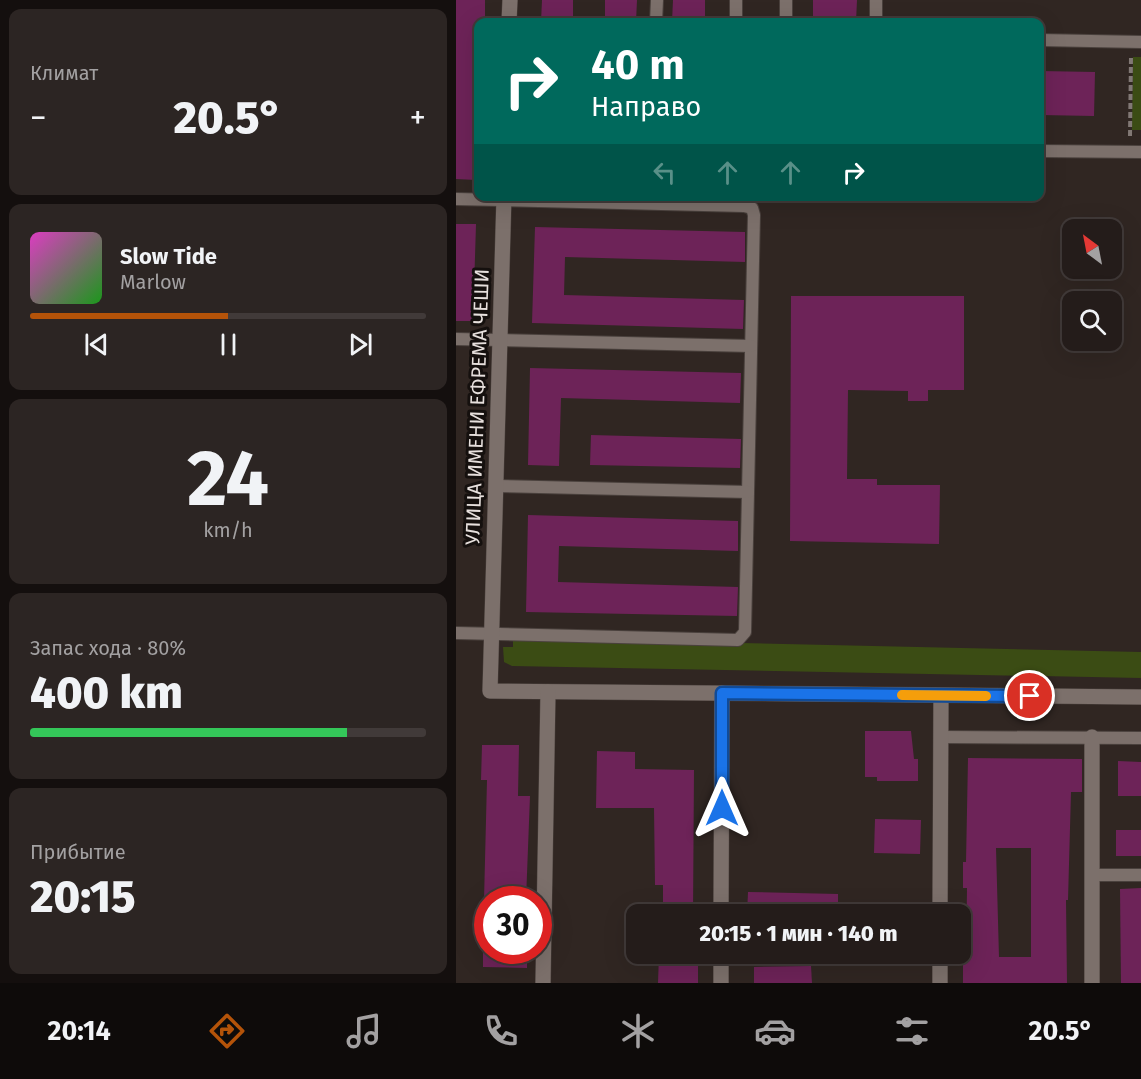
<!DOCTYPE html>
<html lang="ru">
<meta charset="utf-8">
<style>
body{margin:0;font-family:"Fira Sans",sans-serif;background:#2c2523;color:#f1f3f6;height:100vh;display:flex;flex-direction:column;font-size:22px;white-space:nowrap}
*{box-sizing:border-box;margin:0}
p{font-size:20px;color:#a3a1a2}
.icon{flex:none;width:33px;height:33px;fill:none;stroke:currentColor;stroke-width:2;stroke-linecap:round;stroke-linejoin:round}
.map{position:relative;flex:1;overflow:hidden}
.panel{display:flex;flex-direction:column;gap:9px;padding:9px;background:#140f0e;width:456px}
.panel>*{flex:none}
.hud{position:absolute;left:18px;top:18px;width:570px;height:183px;border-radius:12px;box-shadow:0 6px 24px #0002,0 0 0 2px #413a39;background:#00695c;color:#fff;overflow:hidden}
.needle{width:39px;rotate:328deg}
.fabs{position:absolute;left:606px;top:219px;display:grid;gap:12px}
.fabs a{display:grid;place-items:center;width:60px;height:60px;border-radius:12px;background:#241c1a;box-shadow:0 6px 24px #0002,0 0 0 2px #413a39;font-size:30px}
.speed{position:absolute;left:18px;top:886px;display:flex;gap:12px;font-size:30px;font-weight:700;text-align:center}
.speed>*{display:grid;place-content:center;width:78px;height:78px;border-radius:50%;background:#241c1a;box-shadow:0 6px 24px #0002,0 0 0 2px #413a39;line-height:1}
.speed .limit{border:9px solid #d22;background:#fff;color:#111}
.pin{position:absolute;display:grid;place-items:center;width:51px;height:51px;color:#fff;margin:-26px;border:3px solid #fff;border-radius:50%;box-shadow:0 2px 6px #0007}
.me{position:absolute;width:66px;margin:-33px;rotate:0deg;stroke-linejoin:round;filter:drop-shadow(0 0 4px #0008)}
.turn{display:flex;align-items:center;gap:21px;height:126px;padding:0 18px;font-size:27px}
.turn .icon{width:78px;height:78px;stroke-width:2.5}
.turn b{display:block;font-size:42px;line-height:51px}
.lanes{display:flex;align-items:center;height:57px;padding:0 18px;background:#0003;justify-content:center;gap:30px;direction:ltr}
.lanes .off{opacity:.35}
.big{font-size:45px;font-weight:800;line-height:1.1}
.panel .widget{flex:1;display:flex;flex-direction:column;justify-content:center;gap:9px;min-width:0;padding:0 21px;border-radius:12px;background:#2c2523}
.panel .dial{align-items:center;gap:0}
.dial b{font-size:78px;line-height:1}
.song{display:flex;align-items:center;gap:18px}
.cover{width:72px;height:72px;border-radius:9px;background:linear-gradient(135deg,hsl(310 70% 55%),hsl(120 70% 35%))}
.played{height:6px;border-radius:3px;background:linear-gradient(90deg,#b45309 50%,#413a39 50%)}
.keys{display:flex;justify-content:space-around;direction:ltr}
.heat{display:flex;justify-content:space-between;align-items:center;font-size:33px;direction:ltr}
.charge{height:9px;border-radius:4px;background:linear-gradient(90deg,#34c759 80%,#413a39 0)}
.trip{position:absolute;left:170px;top:904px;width:345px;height:60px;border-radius:12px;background:#241c1a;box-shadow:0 6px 24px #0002,0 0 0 2px #413a39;font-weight:800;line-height:60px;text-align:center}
.tabs{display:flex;height:96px;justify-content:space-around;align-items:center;background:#0e0b0a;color:#a3a1a2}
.tabs .icon{width:42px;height:42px}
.tabs .active{color:#b45309}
.tabs b{font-size:27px;color:#f1f3f6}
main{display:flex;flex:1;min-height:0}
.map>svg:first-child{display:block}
.green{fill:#3b4c14}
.building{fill:#6d2358;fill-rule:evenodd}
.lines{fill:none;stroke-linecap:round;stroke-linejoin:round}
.service-casing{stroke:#4a413d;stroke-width:14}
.minor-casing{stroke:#4a413d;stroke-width:16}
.path{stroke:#817875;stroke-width:4;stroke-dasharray:6 3;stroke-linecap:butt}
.service{stroke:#7c706b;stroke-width:12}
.minor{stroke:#7c706b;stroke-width:15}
.route-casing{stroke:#114b97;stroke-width:15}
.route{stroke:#1a73e8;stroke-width:10}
.slow{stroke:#f59e0b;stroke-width:10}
.labels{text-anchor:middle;stroke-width:6;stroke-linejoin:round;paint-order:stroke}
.street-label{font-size:20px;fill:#e7e0dd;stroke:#15100e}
</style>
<main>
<section class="panel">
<div class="widget"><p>Климат</p>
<div class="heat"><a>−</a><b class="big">20.5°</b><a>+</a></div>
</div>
<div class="widget">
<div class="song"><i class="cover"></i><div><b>Slow Tide</b><p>Marlow</p></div></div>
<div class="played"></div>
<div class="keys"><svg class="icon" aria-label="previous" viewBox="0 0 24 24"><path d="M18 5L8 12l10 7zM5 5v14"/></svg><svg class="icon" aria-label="pause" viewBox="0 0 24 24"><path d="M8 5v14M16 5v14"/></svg><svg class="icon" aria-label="next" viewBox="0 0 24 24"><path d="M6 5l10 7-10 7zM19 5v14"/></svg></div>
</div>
<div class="widget dial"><b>24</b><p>km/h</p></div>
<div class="widget"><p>Запас хода · 80%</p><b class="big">400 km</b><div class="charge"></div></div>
<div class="widget"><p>Прибытие</p><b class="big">20:15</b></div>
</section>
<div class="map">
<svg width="685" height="983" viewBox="0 0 685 983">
<rect width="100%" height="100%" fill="#302622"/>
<g class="green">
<polygon points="677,57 685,57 685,130 676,130"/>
<polygon points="57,638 685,652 685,678 56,666 48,662 47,647 57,647"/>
</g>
<g class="building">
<polygon points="0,0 29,0 29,22 22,22 20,180 0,179"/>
<polygon points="86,0 117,0 117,22 85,22"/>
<polygon points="149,0 181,0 180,22 149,22"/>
<polygon points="217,0 249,0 249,22 216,22"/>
<polygon points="357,0 401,0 400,22 357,22"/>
<polygon points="584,71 639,72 638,116 584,115"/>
<polygon points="0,224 20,224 17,321 0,321"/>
<polygon points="79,227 289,232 289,262 109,257 108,295 288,300 287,329 76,323"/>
<polygon points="335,296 508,296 508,390 472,390 472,401 452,401 452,391 392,390 391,479 421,479 421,485 484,485 483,544 334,541"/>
<polygon points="74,368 285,373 284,403 105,398 103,466 72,465"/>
<polygon points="135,435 285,439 284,468 134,465"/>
<polygon points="72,515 282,521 282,551 103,546 102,582 282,587 281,616 70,612"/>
<polygon points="409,731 455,731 458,759 462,759 462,781 421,781 421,777 409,777"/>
<polygon points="26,745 63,745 62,796 74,796 70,900 28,900 31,780 25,780"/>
<polygon points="141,751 179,752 179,769 238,770 237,915 207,915 207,885 199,885 198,808 140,808"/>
<path d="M512,758L626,759V792H615L612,900H610L611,983H507V958H510L511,888H507V862H510ZM540,848H575V957H543Z"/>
<polygon points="662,761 685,762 685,796 662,796"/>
<polygon points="419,819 465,820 464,854 418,853"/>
<rect x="660" y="830" width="25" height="26"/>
<polygon points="685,888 685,983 665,983 664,889"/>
<polygon points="292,892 382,894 382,915 291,915"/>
<polygon points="27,951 71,951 71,968 27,967"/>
<polygon points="203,954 242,955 242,983 202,983"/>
<polygon points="355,966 356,983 298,983 298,967"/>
</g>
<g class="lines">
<defs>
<g id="service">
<polyline points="200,22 201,0"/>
<polyline points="280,22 280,0"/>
<polyline points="330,22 330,0"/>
<polyline points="420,22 420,0"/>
<polyline points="584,40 685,42"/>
<polyline points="584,151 685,152"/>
<polyline points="0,199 288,206 296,208 298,215 289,632 282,640 0,633"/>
<polyline points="0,339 295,346"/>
<polyline points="40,486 292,492"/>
<polyline points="485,737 685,738"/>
<polyline points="636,875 685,875"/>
</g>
<g id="minor">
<polyline points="53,22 54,0"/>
<polyline points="48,196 34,691 685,697"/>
<polyline points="636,737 636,983"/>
<polyline points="265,915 266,693"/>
<polyline points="484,915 485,696"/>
<polyline points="87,983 92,692"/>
<polyline points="265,983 265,954"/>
<polyline points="484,983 484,954"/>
</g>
</defs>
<use href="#service" class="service-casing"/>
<use href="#minor" class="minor-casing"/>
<polyline class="path" points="674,136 675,57"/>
<use href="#service" class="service"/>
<use href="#minor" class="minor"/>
</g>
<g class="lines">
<defs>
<polyline id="route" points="266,808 266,693 574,696"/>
</defs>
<use href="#route" class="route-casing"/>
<use href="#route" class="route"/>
<polyline class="slow" points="446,695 530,696"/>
</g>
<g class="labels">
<g class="street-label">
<text transform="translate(21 407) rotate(-88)" y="7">УЛИЦА ИМЕНИ ЕФРЕМА ЧЕШИ</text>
</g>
</g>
</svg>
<div class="fabs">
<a><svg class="needle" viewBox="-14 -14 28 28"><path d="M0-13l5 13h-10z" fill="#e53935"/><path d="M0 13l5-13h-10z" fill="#a3a1a2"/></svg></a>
<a><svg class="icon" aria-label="search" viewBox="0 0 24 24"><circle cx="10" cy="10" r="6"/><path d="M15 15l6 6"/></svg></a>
</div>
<div class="speed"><div class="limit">30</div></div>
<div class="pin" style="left:574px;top:696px;background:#d93025"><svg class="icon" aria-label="arrive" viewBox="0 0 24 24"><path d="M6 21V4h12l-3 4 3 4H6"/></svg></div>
<svg class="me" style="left:266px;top:808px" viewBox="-20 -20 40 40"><path d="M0-17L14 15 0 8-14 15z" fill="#1a73e8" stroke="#fff" stroke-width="4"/></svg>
<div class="trip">20:15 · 1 мин · 140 m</div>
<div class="hud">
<div class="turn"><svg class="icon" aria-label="right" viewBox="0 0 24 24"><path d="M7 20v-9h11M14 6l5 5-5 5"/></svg><div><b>40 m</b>Направо</div></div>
<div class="lanes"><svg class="icon off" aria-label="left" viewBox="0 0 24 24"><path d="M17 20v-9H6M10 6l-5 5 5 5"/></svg><svg class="icon off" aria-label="ahead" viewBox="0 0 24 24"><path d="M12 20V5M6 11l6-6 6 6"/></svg><svg class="icon off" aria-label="ahead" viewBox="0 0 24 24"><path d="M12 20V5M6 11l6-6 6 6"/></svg><svg class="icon" aria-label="right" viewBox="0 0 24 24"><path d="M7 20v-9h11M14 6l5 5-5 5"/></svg></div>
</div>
</div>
</main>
<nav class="tabs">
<b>20:14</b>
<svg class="icon active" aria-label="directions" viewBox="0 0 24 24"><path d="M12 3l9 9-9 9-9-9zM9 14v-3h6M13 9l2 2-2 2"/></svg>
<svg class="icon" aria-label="music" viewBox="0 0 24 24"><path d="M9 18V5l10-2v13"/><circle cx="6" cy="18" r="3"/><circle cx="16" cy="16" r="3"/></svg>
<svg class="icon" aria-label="phone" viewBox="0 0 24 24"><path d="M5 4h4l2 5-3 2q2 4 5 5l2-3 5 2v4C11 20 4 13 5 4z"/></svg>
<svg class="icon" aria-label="climate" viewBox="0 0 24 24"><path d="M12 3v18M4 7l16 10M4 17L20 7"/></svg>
<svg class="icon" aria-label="car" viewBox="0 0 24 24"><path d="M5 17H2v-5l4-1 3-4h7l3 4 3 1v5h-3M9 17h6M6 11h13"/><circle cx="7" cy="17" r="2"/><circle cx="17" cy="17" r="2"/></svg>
<svg class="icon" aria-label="filters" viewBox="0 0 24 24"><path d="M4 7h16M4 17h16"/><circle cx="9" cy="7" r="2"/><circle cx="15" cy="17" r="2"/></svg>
<b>20.5°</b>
</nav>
